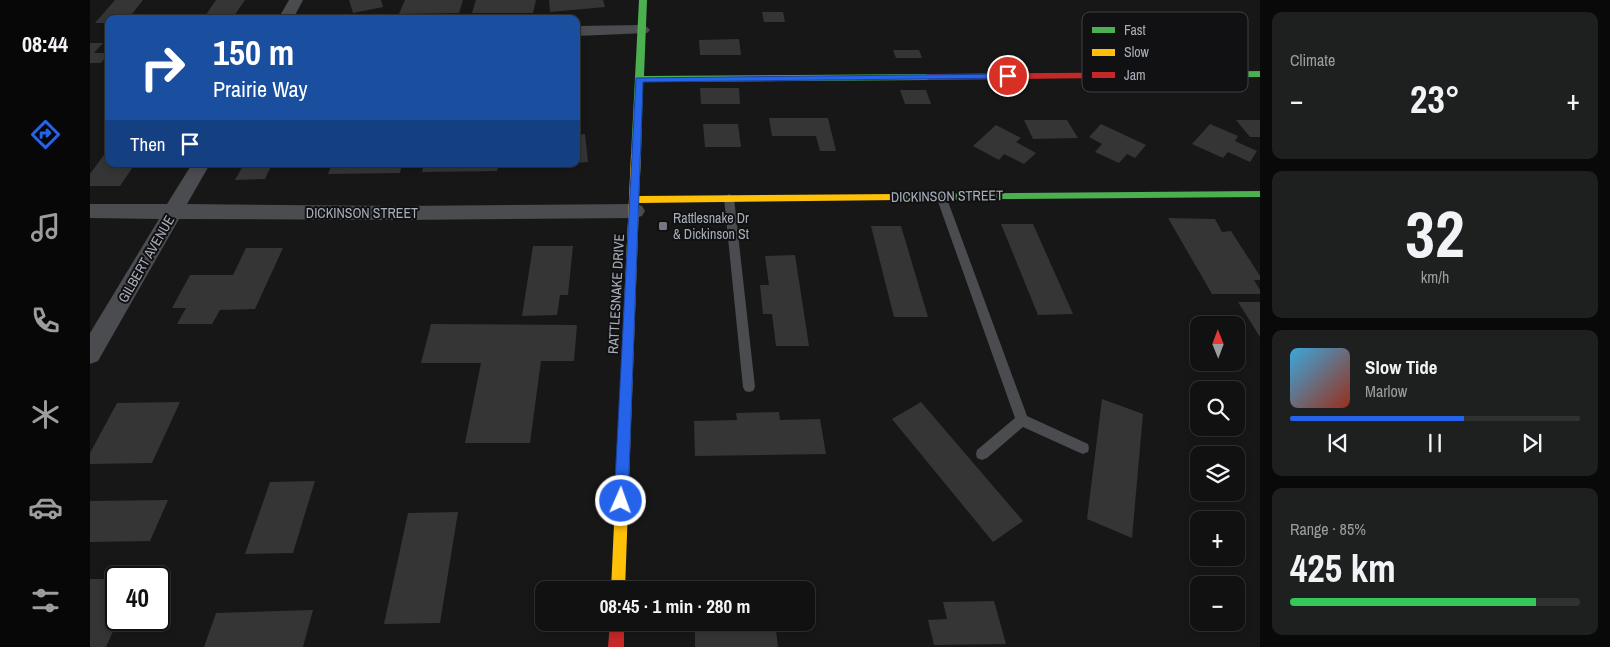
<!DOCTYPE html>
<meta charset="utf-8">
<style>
body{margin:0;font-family:"Archivo Narrow",sans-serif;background:#1e1f1f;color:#f1f3f6;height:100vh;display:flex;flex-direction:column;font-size:19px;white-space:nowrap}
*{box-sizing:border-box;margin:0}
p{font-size:16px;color:#9c9d9f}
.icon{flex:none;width:28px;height:28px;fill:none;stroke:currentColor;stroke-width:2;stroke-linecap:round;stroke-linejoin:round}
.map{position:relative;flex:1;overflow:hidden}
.drawer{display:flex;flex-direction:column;gap:12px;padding:12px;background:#090909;width:350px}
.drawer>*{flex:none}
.banner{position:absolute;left:15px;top:15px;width:475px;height:152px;border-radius:10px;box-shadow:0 2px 8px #0003,0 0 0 1px #303131;background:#1a4fa0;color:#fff;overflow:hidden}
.needle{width:32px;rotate:359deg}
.tools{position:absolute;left:1100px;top:316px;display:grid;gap:10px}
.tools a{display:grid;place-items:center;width:55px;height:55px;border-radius:10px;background:#111;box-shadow:0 2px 8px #0003,0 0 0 1px #303131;font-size:25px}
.speed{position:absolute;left:15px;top:566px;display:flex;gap:10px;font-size:25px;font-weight:700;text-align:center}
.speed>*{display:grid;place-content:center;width:65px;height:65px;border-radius:50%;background:#111;box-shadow:0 2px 8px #0003,0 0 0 1px #303131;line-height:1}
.speed .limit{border:2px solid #111;border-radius:8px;background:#fff;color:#111}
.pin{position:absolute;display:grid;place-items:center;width:42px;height:42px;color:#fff;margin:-21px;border:2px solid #fff;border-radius:50%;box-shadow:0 1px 5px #0007}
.me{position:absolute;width:55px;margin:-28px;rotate:2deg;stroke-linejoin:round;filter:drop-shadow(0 0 4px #0008)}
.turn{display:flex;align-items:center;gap:18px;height:105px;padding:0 25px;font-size:22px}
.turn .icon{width:65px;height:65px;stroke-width:2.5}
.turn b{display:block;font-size:35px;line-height:42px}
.then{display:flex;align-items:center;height:48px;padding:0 25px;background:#0003;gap:10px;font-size:19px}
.big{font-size:38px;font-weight:800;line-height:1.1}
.drawer .widget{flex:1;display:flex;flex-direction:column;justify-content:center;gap:8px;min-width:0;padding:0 18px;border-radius:10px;background:#1e1f1f}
.drawer .dial{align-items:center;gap:0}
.dial b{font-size:65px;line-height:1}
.song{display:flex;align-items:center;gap:15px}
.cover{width:60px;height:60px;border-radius:8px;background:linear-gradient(135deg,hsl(200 70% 55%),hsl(10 70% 35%))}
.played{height:5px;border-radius:2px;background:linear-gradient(90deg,#2563eb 60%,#303131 60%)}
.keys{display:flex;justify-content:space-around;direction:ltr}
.heat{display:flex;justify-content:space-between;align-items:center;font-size:28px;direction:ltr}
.charge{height:8px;border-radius:4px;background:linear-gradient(90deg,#34c759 85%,#303131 0)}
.trip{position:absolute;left:445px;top:581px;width:280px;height:50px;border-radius:10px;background:#111;box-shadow:0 2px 8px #0003,0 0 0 1px #303131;font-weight:800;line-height:50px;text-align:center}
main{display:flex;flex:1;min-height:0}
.menu{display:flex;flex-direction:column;width:90px;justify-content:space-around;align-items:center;background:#070707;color:#9c9d9f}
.menu .icon{width:35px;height:35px}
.menu .selected{color:#2563eb}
.menu b{font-size:22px;color:#f1f3f6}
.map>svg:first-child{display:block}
.building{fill:#353536}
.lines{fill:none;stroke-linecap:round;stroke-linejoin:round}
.lane{fill:#4b4c50;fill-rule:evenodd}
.street{fill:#4b4c50;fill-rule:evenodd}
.fast{fill:#4caf50;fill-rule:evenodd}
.slow{fill:#ffc107;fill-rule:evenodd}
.jam{fill:#c62828;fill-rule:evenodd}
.route{fill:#2563eb;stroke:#184099}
.poi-dot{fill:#757880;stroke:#111113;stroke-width:2}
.labels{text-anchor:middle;stroke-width:4;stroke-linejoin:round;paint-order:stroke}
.street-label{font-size:14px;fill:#a8adb8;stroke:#111113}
.poi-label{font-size:14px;fill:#a8adb8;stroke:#111113;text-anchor:start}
.key{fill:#111113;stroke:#3e4045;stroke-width:1}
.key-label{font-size:14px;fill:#a8adb8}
</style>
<main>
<nav class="menu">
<b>08:44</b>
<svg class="icon selected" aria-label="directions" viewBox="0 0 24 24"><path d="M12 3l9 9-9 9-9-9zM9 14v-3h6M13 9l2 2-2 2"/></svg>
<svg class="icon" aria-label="music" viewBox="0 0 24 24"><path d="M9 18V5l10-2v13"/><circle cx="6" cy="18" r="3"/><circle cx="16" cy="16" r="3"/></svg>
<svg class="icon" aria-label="phone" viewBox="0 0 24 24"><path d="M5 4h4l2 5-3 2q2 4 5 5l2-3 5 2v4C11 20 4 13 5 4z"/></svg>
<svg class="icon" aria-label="climate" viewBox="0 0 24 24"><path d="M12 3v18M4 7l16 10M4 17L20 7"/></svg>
<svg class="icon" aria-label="car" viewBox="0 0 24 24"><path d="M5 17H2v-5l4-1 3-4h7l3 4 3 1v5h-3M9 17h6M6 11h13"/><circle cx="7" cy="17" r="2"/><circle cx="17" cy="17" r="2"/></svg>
<svg class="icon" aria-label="filters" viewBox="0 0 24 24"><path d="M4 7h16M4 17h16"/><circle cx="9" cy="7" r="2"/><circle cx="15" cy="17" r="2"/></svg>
</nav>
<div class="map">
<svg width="1170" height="647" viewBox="0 0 1170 647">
<rect width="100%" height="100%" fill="#171717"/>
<g class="building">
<polygon points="25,0 53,0 38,19 19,19 19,23 5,23"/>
<polygon points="126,0 155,0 142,19 113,19"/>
<polygon points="259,0 291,0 293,7 263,13"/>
<polygon points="315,0 373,0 369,13 309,14"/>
<polygon points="386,0 446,0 443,13 382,13"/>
<polygon points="459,0 513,0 515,7 460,12"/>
<polygon points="672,12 693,12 695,22 674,22"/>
<polygon points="649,39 651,55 610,55 609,40"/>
<polygon points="0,43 13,43 4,53 19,53 11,63 0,63"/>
<polygon points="803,50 829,50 832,58 806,58"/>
<polygon points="610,88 649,88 650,104 611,104"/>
<polygon points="810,90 836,90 841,104 815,104"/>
<polygon points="679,118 738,118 746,151 730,151 726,136 682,136"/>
<polygon points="934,120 977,120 988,138 943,139"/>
<polygon points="1146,120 1170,120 1170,137 1160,137"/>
<polygon points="613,124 648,124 651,147 615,147"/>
<polygon points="1011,124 1056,145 1045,158 1037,154 1029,163 1005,152 1012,144 999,137"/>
<polygon points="1120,124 1148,136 1145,141 1167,151 1160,162 1138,152 1133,158 1102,144"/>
<polygon points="906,125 931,138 926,142 946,153 934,164 914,154 909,160 883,146"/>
<polygon points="495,134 498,162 486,163 486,135"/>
<polygon points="19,148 19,164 45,164 30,186 0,186 0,174"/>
<polygon points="154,164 182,164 175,179 145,180"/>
<polygon points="242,164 312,164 310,173 238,174"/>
<polygon points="334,164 409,164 407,171 332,172"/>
<polygon points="431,164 462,164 462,165 431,168"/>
<polygon points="1078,218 1125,219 1132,232 1141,231 1170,276 1170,280 1164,280 1170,290 1170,294 1122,294"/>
<polygon points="911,224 943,224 983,314 948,315"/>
<polygon points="781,226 811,226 838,317 804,317"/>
<polygon points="443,246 483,246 478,295 470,295 467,315 432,316"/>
<polygon points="156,248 193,248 165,309 130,310 122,324 87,324 96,308 82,308 100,275 143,275"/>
<polygon points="705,255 719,346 686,346 682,314 673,314 670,285 679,285 675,256"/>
<polygon points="1148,302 1170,302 1170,337"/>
<polygon points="341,324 487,325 484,361 451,361 440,443 375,443 391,363 331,363"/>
<polygon points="1012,399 1053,414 1042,538 997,519"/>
<polygon points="90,402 62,463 0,464 0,453 27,403"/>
<polygon points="831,402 933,521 903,542 802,419"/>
<polygon points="689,412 690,420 730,419 736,454 605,456 604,421 647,420 646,413"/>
<polygon points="225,481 203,553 155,554 180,482"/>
<polygon points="78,500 60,541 0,542 0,501"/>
<polygon points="368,512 350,623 294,624 318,513"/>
<polygon points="0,579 26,579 28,620 16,647 0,647"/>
<polygon points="904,601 916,644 844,645 838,620 857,619 853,602"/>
<polygon points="223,610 213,647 114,647 126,613"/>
<polygon points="605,622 685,622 688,647 605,647"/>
</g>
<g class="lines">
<g class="lane">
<polygon points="851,193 856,196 937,416 998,444 999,448 998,452 993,454 988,452 933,427 897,458 892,460 887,458 886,454 887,450 925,418 846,196"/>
<polygon points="639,194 644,198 665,387 663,391 659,392 655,391 653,387 634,198"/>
</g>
<g class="street">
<polygon points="199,0 213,0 203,19 188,19"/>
<polygon points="552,25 557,27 560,30 557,33 486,36 486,26"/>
<polygon points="102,164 120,164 97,204 308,206 545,204 552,206 555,211 552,216 545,218 308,220 89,219 8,361 0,364 0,333 69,219 0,218 0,204 77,204"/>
</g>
<g class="fast">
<polygon points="549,0 557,0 554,76 838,74 842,77 838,80 553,82 551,155 546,158 541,155"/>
<polygon points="1170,71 1170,77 1097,78 1093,75 1097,72"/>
<polygon points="1170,191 1170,197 810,200 805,197 810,194"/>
</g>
<polygon class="slow" points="546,152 551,155 549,196 810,194 815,197 810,200 549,203 535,590 521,590 541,155"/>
<g class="jam">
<polygon points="1097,72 1100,73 1100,77 838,80 834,77 838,74"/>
<polygon points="520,622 534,622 534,647 518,647"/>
</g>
</g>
<polygon class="route" points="918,74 922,76 921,78 553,82 538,501 536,505 531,507 526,505 524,501 546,78"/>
<rect class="poi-dot" x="568" y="221" width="10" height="10" rx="2.5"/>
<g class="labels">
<g class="street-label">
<text transform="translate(857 196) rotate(-1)" y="5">DICKINSON STREET</text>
<text x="272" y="218">DICKINSON STREET</text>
<text transform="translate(56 259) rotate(-60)" y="5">GILBERT AVENUE</text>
<text transform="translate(526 294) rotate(-87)" y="5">RATTLESNAKE DRIVE</text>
</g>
<g class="poi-label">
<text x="583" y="223">Rattlesnake Dr<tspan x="583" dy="16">&amp; Dickinson St</tspan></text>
</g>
</g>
<rect x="992" y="12" width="166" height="80" rx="8" class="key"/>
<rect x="1002" y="27" width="23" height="6" fill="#4caf50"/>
<rect x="1002" y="49" width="23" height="7" fill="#ffc107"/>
<rect x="1002" y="72" width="23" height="6" fill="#c62828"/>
<g class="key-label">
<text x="1034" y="35">Fast</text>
<text x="1034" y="57">Slow</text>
<text x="1034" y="80">Jam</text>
</g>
</svg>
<div class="tools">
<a><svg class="needle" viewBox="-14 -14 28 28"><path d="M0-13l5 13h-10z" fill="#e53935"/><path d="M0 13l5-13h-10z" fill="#9c9d9f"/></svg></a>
<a><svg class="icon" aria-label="search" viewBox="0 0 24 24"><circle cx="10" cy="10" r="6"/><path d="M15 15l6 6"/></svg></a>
<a><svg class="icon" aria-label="layers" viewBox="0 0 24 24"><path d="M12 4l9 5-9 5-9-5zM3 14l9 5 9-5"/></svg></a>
<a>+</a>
<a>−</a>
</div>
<div class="speed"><div class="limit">40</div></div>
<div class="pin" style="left:918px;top:76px;background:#d93025"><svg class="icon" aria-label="arrive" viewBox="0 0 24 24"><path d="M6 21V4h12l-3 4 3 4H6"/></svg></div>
<svg class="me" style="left:531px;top:501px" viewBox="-20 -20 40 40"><circle r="17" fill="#2563eb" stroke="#fff" stroke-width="3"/><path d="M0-11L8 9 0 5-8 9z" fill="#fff"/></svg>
<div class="trip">08:45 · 1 min · 280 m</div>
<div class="banner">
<div class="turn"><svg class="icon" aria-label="right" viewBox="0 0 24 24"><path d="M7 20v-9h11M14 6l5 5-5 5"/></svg><div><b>150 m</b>Prairie Way</div></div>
<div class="then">Then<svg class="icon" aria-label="arrive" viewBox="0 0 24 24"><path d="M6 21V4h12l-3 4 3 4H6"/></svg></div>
</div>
</div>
<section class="drawer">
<div class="widget"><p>Climate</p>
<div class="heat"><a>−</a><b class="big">23°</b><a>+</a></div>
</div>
<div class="widget dial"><b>32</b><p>km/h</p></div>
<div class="widget">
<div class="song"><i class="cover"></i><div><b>Slow Tide</b><p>Marlow</p></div></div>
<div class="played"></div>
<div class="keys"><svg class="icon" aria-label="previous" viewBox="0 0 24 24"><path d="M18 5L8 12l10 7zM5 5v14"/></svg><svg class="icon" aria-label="pause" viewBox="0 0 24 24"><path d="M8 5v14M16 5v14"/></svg><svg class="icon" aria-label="next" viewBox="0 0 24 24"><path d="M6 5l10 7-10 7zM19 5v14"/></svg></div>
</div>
<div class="widget"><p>Range · 85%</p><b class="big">425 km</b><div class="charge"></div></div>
</section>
</main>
